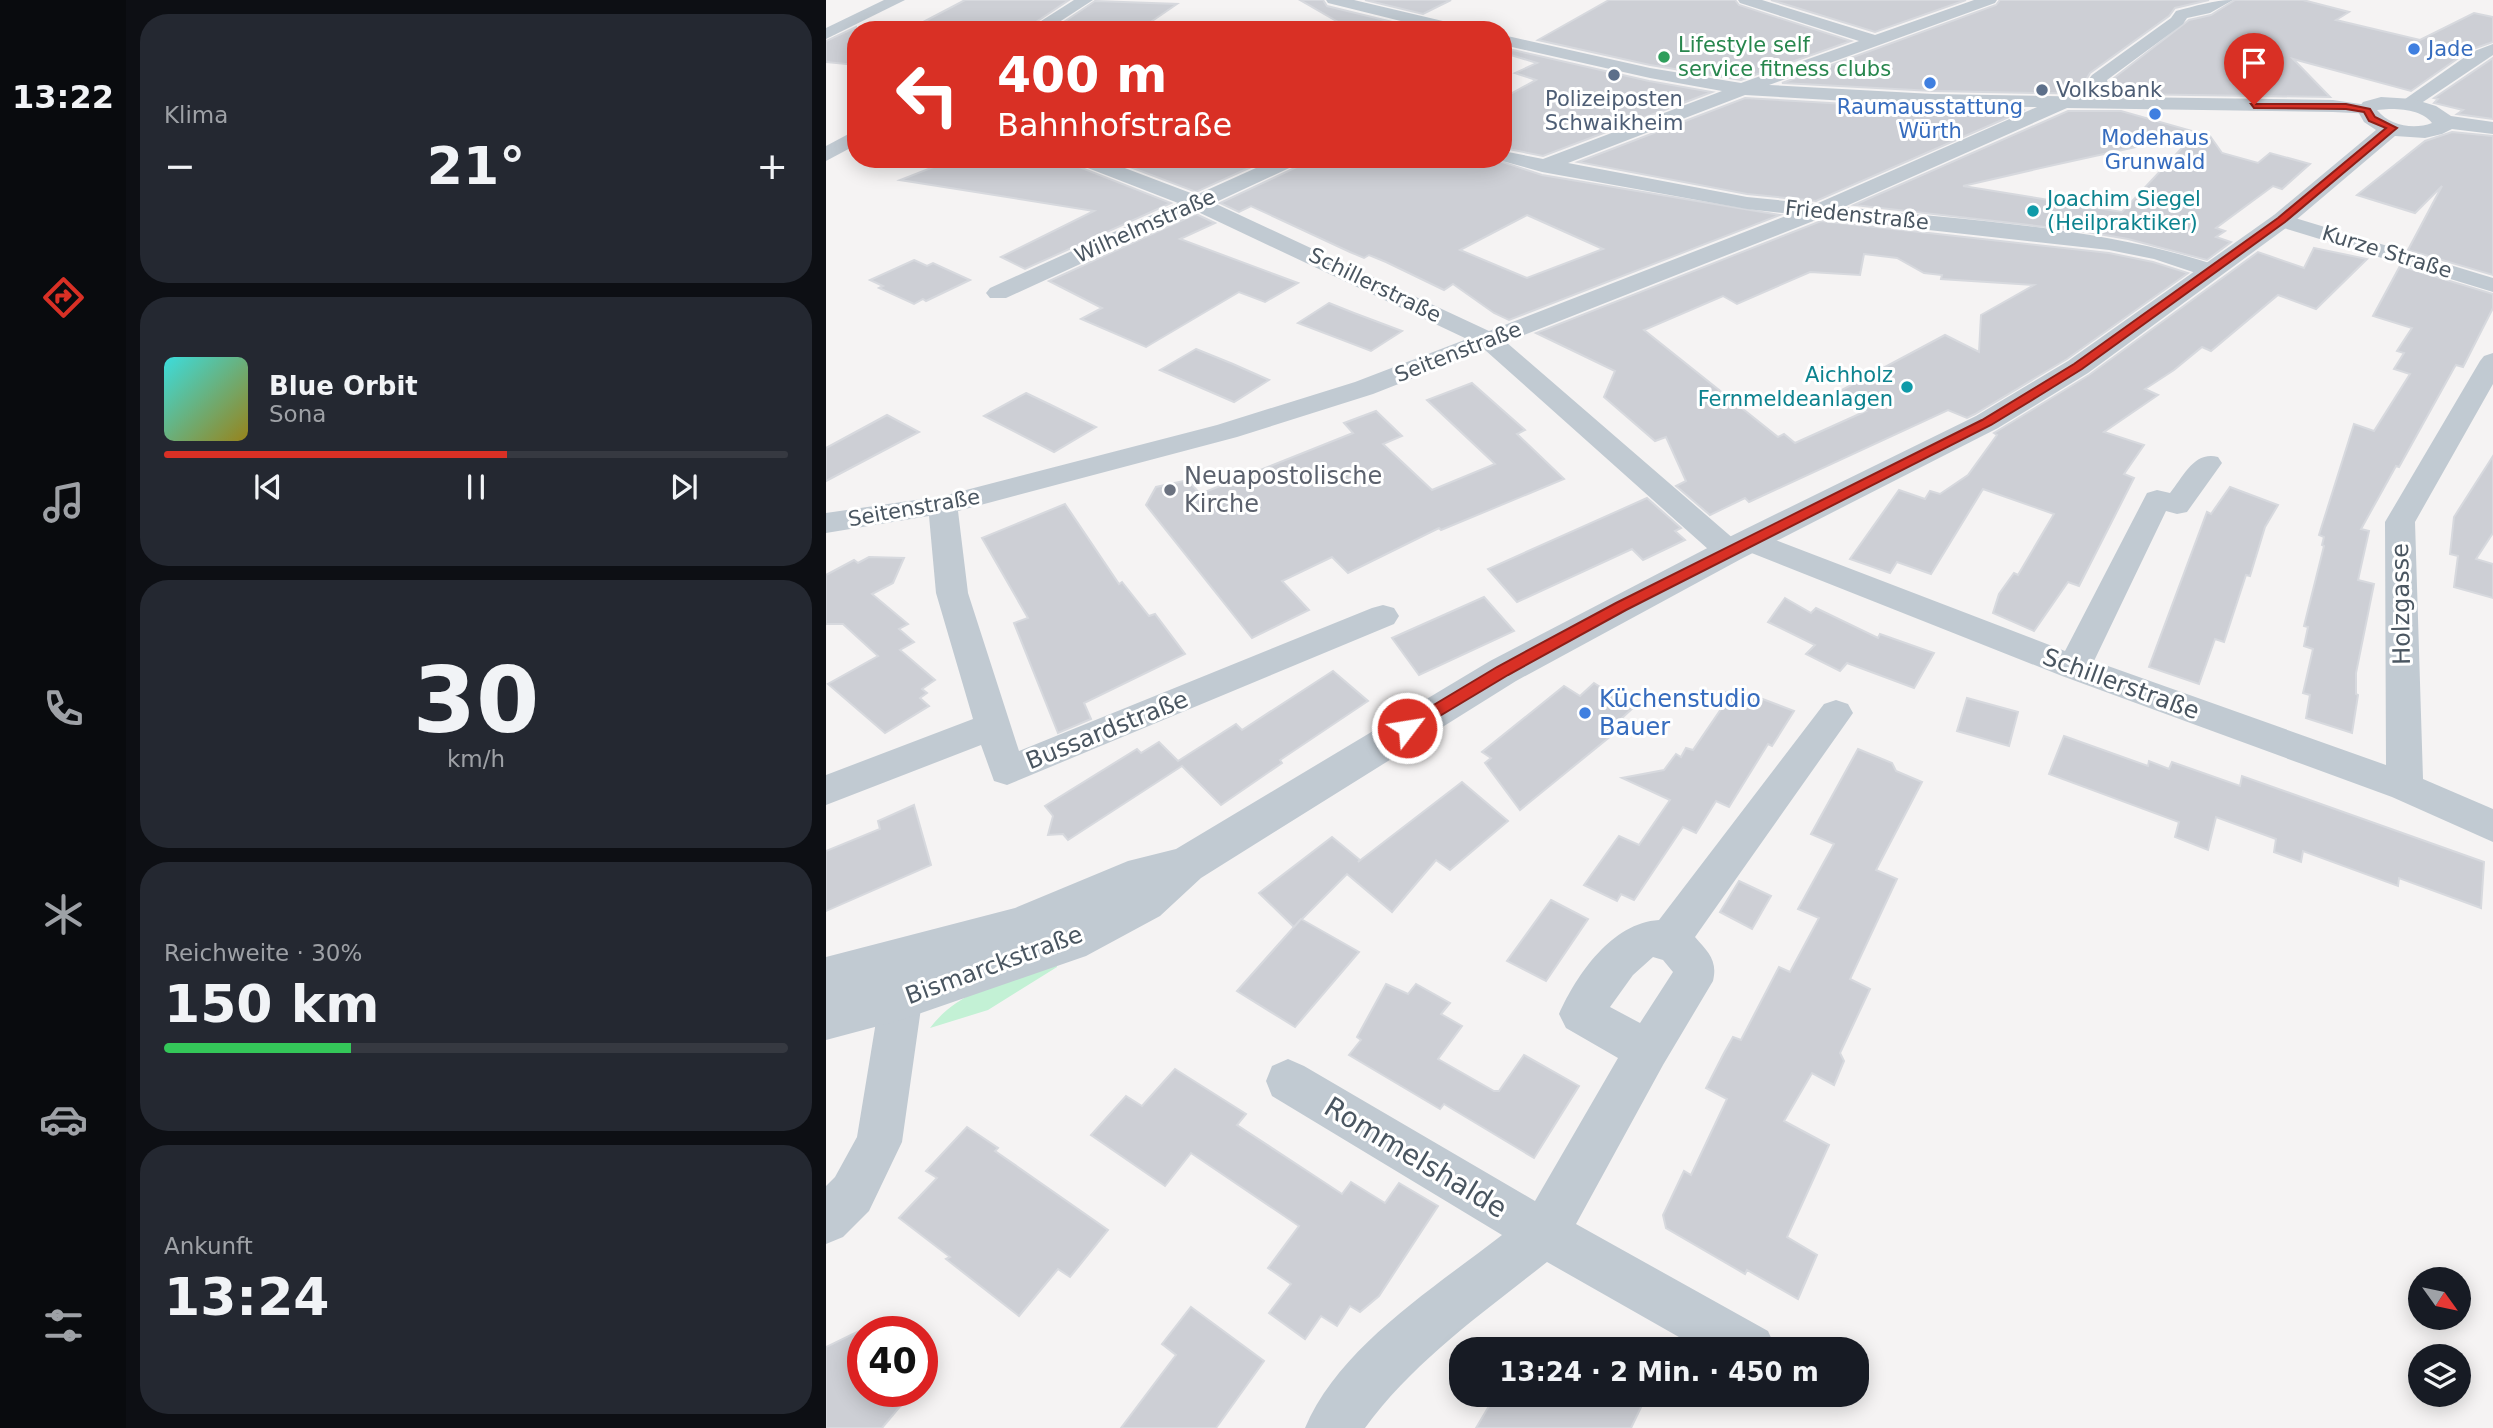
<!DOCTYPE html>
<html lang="de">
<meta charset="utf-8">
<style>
body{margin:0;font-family:"DejaVu Sans",sans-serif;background:#242831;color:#f1f3f6;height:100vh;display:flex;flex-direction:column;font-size:26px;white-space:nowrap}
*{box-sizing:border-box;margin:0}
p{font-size:23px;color:#9ea1a6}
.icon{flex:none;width:38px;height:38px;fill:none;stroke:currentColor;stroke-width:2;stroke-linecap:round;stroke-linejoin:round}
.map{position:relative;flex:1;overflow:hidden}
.drawer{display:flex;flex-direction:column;gap:14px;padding:14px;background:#0d0f14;width:700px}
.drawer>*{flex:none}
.top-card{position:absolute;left:21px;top:21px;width:665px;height:147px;border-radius:28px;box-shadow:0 4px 18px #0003;background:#d93025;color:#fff;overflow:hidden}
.needle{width:46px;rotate:123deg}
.fabs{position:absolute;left:1582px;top:1267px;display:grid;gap:14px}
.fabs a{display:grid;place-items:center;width:63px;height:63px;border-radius:50%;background:#171b24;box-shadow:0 4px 18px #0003;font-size:35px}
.speed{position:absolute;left:21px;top:1316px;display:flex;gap:14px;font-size:35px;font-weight:700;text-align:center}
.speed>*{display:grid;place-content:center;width:91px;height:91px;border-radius:50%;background:#171b24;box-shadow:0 4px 18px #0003;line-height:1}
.speed .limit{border:10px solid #d22;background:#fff;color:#111}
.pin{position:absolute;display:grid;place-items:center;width:60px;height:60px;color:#fff;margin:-72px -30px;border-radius:50% 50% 50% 0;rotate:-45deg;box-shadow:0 0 7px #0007}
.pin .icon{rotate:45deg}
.me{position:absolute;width:77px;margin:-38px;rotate:59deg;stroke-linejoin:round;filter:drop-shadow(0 0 5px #0008)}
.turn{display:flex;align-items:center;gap:24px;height:147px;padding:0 35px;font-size:32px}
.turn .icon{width:91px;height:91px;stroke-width:2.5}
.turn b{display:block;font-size:49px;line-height:60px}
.big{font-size:52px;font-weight:700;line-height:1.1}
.drawer .card{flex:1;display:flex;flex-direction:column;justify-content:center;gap:10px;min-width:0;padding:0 24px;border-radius:28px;background:#242831}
.drawer .dial{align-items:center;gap:0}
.dial b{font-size:91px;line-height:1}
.song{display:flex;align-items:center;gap:21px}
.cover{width:84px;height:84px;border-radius:10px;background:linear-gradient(135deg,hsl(180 70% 55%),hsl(50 70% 35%))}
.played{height:7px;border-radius:4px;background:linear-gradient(90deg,#d93025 55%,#363941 55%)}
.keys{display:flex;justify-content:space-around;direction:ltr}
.heat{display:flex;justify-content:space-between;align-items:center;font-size:38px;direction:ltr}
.charge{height:10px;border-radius:5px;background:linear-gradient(90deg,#34c759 30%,#363941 0)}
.trip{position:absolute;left:623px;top:1337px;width:420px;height:70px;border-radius:28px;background:#171b24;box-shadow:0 4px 18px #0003;font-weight:700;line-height:70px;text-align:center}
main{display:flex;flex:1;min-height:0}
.dock{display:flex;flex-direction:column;width:126px;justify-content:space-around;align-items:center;background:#090b0e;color:#9ea1a6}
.dock .icon{width:49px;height:49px}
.dock .selected{color:#d93025}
.dock b{font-size:32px;color:#f1f3f6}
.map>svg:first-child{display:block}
.green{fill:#c3f1d5}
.building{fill:#cdcfd5;stroke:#d7d9de;stroke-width:2;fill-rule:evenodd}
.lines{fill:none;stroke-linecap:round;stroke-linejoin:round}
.minor{fill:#c1cad2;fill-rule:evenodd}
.tertiary{fill:#c1cad2;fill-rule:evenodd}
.route{fill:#d93025;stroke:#8d1f18;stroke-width:2}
.shop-dot{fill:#3f7fe0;stroke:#fff;stroke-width:2.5}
.leisure-dot{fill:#2e9e5b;stroke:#fff;stroke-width:2.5}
.service-dot{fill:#5c6f8a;stroke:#fff;stroke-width:2.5}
.culture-dot{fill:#0f9aa8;stroke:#fff;stroke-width:2.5}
.worship-dot{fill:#6b7280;stroke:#fff;stroke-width:2.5}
.labels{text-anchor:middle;stroke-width:6;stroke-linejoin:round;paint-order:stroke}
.far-leisure-label{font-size:21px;fill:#27864d;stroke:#fff;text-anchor:start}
.far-shop-label{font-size:21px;fill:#366cbe;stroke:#fff}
.far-service-label{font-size:21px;fill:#4e5e75;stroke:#fff;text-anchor:start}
.far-culture-label{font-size:21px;fill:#0d838f;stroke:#fff;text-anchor:start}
.far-street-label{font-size:21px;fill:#4a5661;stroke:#fff}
.worship-label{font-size:24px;fill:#5b616d;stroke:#fff;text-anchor:start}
.street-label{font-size:24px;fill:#4a5661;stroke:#fff}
.shop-label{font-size:24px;fill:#366cbe;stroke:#fff;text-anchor:start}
.near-street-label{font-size:28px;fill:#4a5661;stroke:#fff}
</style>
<main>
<nav class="dock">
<b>13:22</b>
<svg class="icon selected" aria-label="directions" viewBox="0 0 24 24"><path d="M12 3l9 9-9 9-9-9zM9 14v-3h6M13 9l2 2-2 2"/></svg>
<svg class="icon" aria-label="music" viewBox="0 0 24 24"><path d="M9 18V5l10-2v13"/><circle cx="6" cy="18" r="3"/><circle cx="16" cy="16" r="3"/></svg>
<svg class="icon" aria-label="phone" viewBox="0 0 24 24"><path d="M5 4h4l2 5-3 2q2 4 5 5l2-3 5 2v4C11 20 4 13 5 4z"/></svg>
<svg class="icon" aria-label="climate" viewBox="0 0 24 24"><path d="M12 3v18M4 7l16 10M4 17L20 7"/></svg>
<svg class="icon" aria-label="car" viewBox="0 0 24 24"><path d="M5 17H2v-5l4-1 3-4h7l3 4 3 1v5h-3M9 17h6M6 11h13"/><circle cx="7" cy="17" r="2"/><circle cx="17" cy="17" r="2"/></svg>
<svg class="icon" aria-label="filters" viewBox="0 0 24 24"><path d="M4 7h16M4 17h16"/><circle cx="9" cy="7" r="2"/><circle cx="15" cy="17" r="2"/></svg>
</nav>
<section class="drawer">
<div class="card"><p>Klima</p>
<div class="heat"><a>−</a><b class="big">21°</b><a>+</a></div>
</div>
<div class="card">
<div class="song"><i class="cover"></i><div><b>Blue Orbit</b><p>Sona</p></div></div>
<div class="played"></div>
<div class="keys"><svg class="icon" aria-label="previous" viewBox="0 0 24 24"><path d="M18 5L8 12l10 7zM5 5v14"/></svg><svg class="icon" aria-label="pause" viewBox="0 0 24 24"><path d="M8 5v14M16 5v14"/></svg><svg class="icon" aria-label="next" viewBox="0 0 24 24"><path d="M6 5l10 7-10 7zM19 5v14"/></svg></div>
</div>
<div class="card dial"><b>30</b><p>km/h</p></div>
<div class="card"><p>Reichweite · 30%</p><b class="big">150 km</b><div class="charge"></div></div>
<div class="card"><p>Ankunft</p><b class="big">13:24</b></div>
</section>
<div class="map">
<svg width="1667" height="1428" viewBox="0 0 1667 1428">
<rect width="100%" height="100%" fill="#f5f3f3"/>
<path class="green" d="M230,961L231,967L162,1010L104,1028C133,989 186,978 230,961Z"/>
<g class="building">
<polygon points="139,0 243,0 198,30 82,30"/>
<polygon points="474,0 497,0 501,6 575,24 563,30 526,30"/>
<polygon points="539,0 625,0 597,14"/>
<polygon points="783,0 909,0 913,5 1025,41 915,80 824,65 712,40"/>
<polygon points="945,0 1140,0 1049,32"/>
<polygon points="1174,0 1383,0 1349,8 1343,16 1264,73 1260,80 1268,94 1107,91 956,83 1170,5"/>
<polygon points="1409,0 1477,0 1523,12 1510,20 1594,40 1648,13 1667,17 1667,42 1644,50 1585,91 1467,59 1504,97 1300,94 1285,84 1284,81 1363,20 1385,15"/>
<polygon points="269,1 351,4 313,30 226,30"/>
<polygon points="30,27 30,65 0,62 0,41"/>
<polygon points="687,50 823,81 886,92 717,156 677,148 677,98 710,80 689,73 711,63 678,53"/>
<polygon points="1667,58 1667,119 1631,114 1637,110 1608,103 1612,99 1608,98"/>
<polygon points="919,98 1107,109 1199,110 990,201 921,194 752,162"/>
<path d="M1242,111H1295L1384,136L1396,153L1432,163L1444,153L1484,164L1456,189L1447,186L1390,228L1399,231L1390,237L1405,242L1381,260L1302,239L1255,231L1028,205ZM1369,134L1296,212L1137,186L1228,165Z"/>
<polygon points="1626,132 1667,136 1667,275 1582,250 1616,186 1589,213 1531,195 1599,141"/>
<polygon points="128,159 244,159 248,165 345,203 199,269 175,257 268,211 74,180"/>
<polygon points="283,159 443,159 370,192"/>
<path d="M479,159H667L716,175L954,215L683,320L668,313L627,284L618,290L560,262L543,255L538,258L524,252L425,206L413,212L394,203L475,165ZM701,215L777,249L701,278L634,250Z"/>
<polygon points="370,214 389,223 354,239 472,283 439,302 413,292 320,347 255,319 276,308 223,281"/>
<path d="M995,221L1283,253L1327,262L1362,273L1241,359L1149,414L1141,418L1122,410L923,502L919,498L884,515L850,486L860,481L840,437L829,441L778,397L789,371L710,333ZM1038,254L1071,258L1098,273L1116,275L1115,279L1208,285L1155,315L1153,352L1119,335L1010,393L1040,411L969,443L958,434L952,437L818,330L897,296L911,304L984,272L1034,275Z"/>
<polygon points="1488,248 1541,259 1490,309 1452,295 1385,351 1376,347 1348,370 1319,389 1332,395 1278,432 1318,445 1298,474 1308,478 1253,586 1242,582 1208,631 1167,613 1173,594 1188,573 1192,575 1228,514 1157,489 1105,574 1071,562 1064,573 1024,559 1073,490 1099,499 1104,491 1114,494 1142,475 1171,435 1168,433 1263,375 1432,252 1478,268"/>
<polygon points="88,260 101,266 107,263 144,280 100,301 97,299 88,304 53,288 57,286 44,280"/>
<polygon points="1574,266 1667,294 1667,308 1637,367 1630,365 1628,368 1573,467 1570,466 1535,529 1543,531 1532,580 1548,584 1530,673 1530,694 1532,695 1526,733 1480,718 1484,695 1477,693 1487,649 1478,646 1482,627 1478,626 1498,546 1496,545 1498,537 1493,535 1528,424 1548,431 1584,374 1568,369 1578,353 1571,351 1586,328 1547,316"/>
<polygon points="503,303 528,313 576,331 545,351 472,323"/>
<polygon points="370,349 407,364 443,380 408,402 334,370"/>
<polygon points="646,383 699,430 691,434 738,479 615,530 613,528 522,573 506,557 456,581 483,610 426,638 320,505 330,487 362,480 374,494 527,433 518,423 550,411 576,436 557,444 606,490 669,464 601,400"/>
<polygon points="200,393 225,405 270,427 228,452 158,416"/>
<polygon points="61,415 93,432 0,481 0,448"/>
<polygon points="1667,456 1667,533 1650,559 1667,564 1667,598 1628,587 1632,556 1624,554 1628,517"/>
<polygon points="1404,487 1452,505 1439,527 1424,576 1420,575 1398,642 1389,639 1373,684 1323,667 1381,512 1385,514"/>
<polygon points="821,498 855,528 849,531 859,540 817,560 806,549 691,602 662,569"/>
<polygon points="239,504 293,584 296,582 323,616 329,614 359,654 258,703 265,719 232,733 188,623 202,618 156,538"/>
<polygon points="43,557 78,558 67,583 46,594 82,624 73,629 88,642 74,650 109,680 96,689 101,693 94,698 103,706 59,733 2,684 52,656 17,624 0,624 0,575 28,560 32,563"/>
<polygon points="658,597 688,631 593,675 566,638"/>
<polygon points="959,598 985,613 990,608 1052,638 1054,634 1108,653 1088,688 1021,663 1014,671 980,654 989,645 942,622"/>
<polygon points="507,671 542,701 454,760 456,763 395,805 356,766 242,840 237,834 222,835 227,816 219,806 311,749 315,753 333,742 352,761 410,724 416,730"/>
<polygon points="768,683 807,708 796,718 802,722 694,810 659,763 665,758 656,752 738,686 754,696"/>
<polygon points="913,690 968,711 946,746 942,744 903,807 890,801 870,833 857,827 808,900 795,894 791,901 758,885 793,836 813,845 844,800 796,778 838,770 850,754 855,757 860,748 867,750 895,709 900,692"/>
<polygon points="1141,698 1192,712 1183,746 1131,731"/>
<polygon points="1238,736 1322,766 1323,761 1343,769 1346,762 1414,786 1416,776 1658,862 1655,908 1573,878 1572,886 1477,851 1475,862 1448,852 1450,839 1390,817 1382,850 1349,837 1353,822 1223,774"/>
<polygon points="1032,749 1066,763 1070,771 1096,782 1050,870 1071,879 1024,979 1044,989 1014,1053 1018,1061 1008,1085 986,1073 958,1121 1003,1145 961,1237 991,1255 972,1299 921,1270 919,1274 840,1228 837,1215 858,1171 865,1175 901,1099 880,1088 898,1053 907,1037 915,1040 953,967 964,972 993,918 972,909 1008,844 985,834"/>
<polygon points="636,782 682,821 624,870 610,860 566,912 521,874 468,927 433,893 506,837 534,860 532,862"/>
<polygon points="88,805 105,865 0,911 0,851 54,829 52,821"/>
<polygon points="913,881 945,896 926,929 894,912"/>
<polygon points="725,900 762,919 720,981 681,961"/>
<polygon points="475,919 533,952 469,1027 411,991"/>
<polygon points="560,984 582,994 590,984 624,1003 615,1014 636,1026 612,1059 668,1091 673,1091 698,1055 753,1086 708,1158 618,1104 614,1109 523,1055 535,1040 531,1037"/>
<polygon points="349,1069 420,1114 411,1125 516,1194 525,1182 559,1203 573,1183 612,1206 553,1296 534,1312 524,1306 511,1326 495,1316 479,1339 443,1313 465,1284 442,1268 473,1226 365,1153 339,1186 265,1135 300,1096 316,1106"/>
<polygon points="141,1127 172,1148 169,1151 282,1230 244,1277 232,1269 193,1316 120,1259 124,1257 73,1218 111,1178 100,1171"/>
<polygon points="365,1307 438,1361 390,1428 295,1428 350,1355 336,1344"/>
<polygon points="37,1329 37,1391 87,1391 56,1428 0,1428 0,1347"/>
<polygon points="678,1395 805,1395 817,1403 805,1428 650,1428 666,1401"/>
</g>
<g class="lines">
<g class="minor">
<polygon points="58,0 79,0 0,39 0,28"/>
<polygon points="248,0 267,0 221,30 201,30"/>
<polygon points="500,0 528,0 638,26 640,30 611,30 502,3"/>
<path d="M912,0H936L1049,35L1148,0H1171L1169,3L943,85L1107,94L1274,97L1266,89L1263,79L1266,75L1345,18L1350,11C1370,6 1387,0 1407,0L1384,13L1361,18L1357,24L1281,80L1283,86L1299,97L1507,100L1548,106L1550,110L1548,114L1507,112L1241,108L1018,207C1144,221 1272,226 1393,266L1397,271L1393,276L1385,278L1328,259L1283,250L995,218L680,342L909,540L912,534L923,531L934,534L1239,651L1321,493L1331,490L1344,493C1358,476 1368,451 1392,457L1396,463L1361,512L1351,514L1340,511L1268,661L1560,765L1559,522L1654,361L1658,356L1667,353V384L1589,522L1597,779L1667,809V842L1566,797L1236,676L918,550L914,558L903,561L892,558L659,350L547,394L411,437L132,511L142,593L193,751L546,608L557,605L568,608L573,616L568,624L181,785L168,781L155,745L0,805V775L147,719L110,593L103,516L0,533V513L117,496L391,425L529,382L641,339L370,211L180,298H164L160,293L164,288L352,203L249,163L246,159H275L370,195L450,159H477L474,163L388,203L663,331L965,214L921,209L716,172L669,159H677V151L717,159L896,91L824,78L677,45V35L824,68L915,83L1033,41L914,3ZM919,95L1107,106L1211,107L990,204L921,197L742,163Z"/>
<polygon points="1667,44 1667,55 1588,108 1581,110 1572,104 1646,52"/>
<polygon points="30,130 30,145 0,161 0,146"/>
<polygon points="1456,214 1667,278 1667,292 1448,225 1445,220 1448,215"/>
<path d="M1010,700L1022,704L1027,713L869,937C882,952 892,960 887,981L837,1065L750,1224L942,1331L950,1349H874L721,1262C657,1313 588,1361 539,1428H479C513,1347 608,1288 676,1235L446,1096L440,1081L446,1066L462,1059L478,1066L709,1201L792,1058L740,1028L733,1014C751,974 786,923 833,920L998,704ZM827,957L837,960L847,972L814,1023L784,1007L807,975Z"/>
<polygon points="79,954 94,960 100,973 76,1142 43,1211 17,1237 0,1244 0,1186 9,1177 31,1137 58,973 64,960"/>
</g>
<path class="tertiary" d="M1555,97L1587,99L1610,106L1625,116L1667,122V134L1626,129L1616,134L1599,138L1569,136L1464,225L1262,373L1172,428L915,559L690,681L375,878L334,916L260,956L75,1020L0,1040V957L189,908L302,861L350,849L664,661L891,543L1150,416L1242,361L1448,215L1550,130L1538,122L1531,110L1537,102ZM1563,109C1578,109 1597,111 1606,123C1588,130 1564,126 1551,110Z"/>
</g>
<polygon class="route" points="1425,104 1520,104 1544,109 1549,117 1571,128 1459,222 1256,369 1211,397 1165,425 800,610 682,675 587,732 576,732 573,728 576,724 671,667 790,603 1156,420 1248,364 1452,218 1560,128 1543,121 1538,112 1520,109 1428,108"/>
<g class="shop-dot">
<circle cx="1588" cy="49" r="7"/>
<circle cx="1104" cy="83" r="7"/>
<circle cx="1329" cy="114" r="7"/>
<circle cx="759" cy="713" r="7"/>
</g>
<circle class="leisure-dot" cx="838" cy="57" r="7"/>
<g class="service-dot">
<circle cx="788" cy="75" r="7"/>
<circle cx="1216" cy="90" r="7"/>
</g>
<g class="culture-dot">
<circle cx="1207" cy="211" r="7"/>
<circle cx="1081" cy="387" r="7"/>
</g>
<circle class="worship-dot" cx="344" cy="490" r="7"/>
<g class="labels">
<g class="far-leisure-label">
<text x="852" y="52">Lifestyle self<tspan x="852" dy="24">service fitness clubs</tspan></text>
</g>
<g class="far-shop-label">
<text x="1602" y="56" text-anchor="start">Jade</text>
<text x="1104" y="114">Raumausstattung<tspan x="1104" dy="24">Würth</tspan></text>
<text x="1329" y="145">Modehaus<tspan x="1329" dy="24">Grunwald</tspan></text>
</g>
<g class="far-service-label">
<text x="1230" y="97">Volksbank</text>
<text x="788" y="106" text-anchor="middle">Polizeiposten<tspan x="788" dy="24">Schwaikheim</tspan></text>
</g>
<g class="far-culture-label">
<text x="1221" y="206">Joachim Siegel<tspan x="1221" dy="24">(Heilpraktiker)</tspan></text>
<text x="1067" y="382" text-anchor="end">Aichholz<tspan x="1067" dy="24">Fernmeldeanlagen</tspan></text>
</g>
<g class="far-street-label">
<text transform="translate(1031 215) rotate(6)" y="7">Friedenstraße</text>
<text transform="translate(319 226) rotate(-24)" y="7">Wilhelmstraße</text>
<text transform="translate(1561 252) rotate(17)" y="7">Kurze Straße</text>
<text transform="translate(549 285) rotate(26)" y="7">Schillerstraße</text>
<text transform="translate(632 352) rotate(-21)" y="7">Seitenstraße</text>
<text transform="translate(88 508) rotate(-10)" y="7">Seitenstraße</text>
</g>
<g class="worship-label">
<text x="358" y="484">Neuapostolische<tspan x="358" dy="28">Kirche</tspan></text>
</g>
<g class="street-label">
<text transform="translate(1575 604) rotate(-91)" y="8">Holzgasse</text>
<text transform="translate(1295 684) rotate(20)" y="8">Schillerstraße</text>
<text transform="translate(281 730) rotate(-22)" y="8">Bussardstraße</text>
<text transform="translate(168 965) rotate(-20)" y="8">Bismarckstraße</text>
</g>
<g class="shop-label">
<text x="773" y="707">Küchenstudio<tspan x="773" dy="28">Bauer</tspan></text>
</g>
<g class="near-street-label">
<text transform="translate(590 1157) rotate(31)" y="10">Rommelshalde</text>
</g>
</g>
</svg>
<div class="fabs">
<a><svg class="needle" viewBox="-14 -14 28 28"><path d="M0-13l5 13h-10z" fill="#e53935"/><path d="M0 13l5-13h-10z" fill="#9ea1a6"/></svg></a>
<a><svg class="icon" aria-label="layers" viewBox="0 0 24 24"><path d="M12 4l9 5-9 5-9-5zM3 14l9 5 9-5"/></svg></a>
</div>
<div class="speed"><div class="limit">40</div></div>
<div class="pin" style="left:1428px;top:105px;background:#d93025"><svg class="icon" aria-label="arrive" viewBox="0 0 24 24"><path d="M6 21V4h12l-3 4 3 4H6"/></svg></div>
<svg class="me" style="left:581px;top:728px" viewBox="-20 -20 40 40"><circle r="17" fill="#d93025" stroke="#fff" stroke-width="3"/><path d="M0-11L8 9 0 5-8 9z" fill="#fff"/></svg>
<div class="trip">13:24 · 2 Min. · 450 m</div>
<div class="top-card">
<div class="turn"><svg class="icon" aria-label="left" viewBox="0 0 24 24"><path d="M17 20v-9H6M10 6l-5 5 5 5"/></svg><div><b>400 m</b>Bahnhofstraße</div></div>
</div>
</div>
</main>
